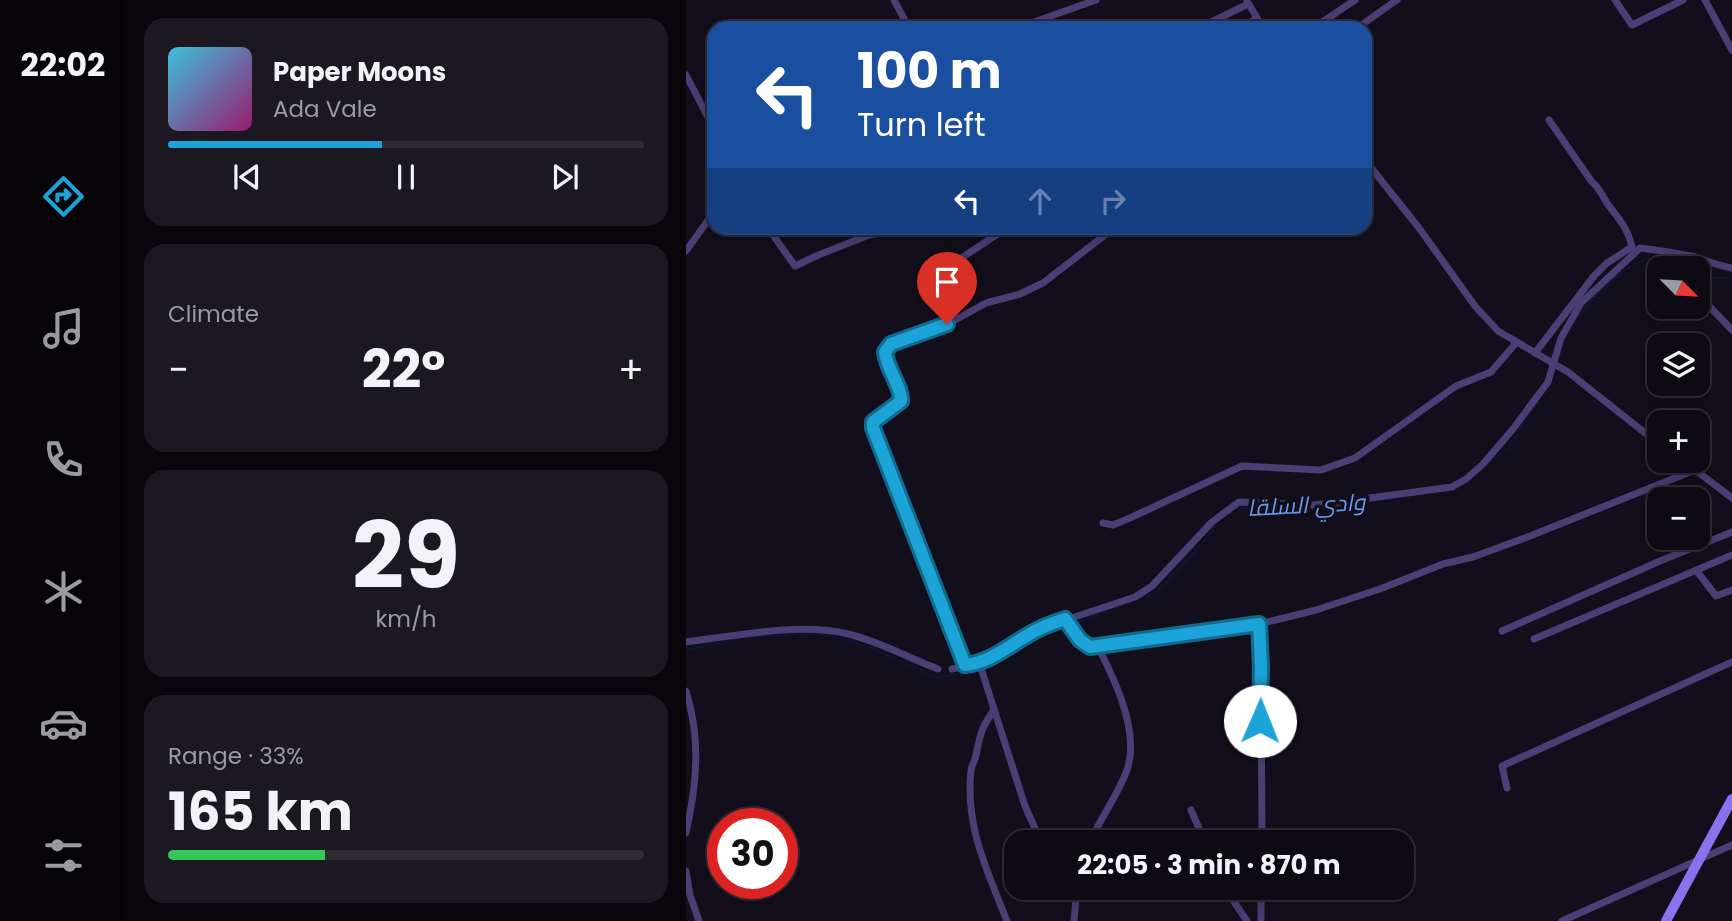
<!DOCTYPE html>
<meta charset="utf-8">
<style>
body{margin:0;font-family:Poppins,Cairo,sans-serif;background:#1c1822;color:#f1f3f6;height:100vh;display:flex;flex-direction:column;font-size:26px;white-space:nowrap}
*{box-sizing:border-box;margin:0}
p{font-size:23px;color:#9b9aa0}
.icon{flex:none;width:38px;height:38px;fill:none;stroke:currentColor;stroke-width:2;stroke-linecap:round;stroke-linejoin:round}
.map{position:relative;flex:1;overflow:hidden}
.details{display:flex;flex-direction:column;gap:18px;padding:18px;background:#08060b;width:560px}
.details>*{flex:none}
.hud{position:absolute;left:21px;top:21px;width:665px;height:214px;border-radius:21px;box-shadow:0 4px 18px #0003,0 0 0 2px #2e2b34;background:#1a4fa0;color:#fff;overflow:hidden}
.needle{width:46px;rotate:114deg}
.controls{position:absolute;left:961px;top:256px;display:grid;gap:14px}
.controls a{display:grid;place-items:center;width:63px;height:63px;border-radius:14px;background:#0e0a14;box-shadow:0 4px 18px #0003,0 0 0 2px #2e2b34;font-size:35px}
.speed{position:absolute;left:21px;top:808px;display:flex;gap:14px;font-size:35px;font-weight:700;text-align:center}
.speed>*{display:grid;place-content:center;width:91px;height:91px;border-radius:50%;background:#0e0a14;box-shadow:0 4px 18px #0003,0 0 0 2px #2e2b34;line-height:1}
.speed .limit{border:10px solid #d22;background:#fff;color:#111}
.pin{position:absolute;display:grid;place-items:center;width:60px;height:60px;color:#fff;margin:-72px -30px;border-radius:50% 50% 50% 0;rotate:-45deg;box-shadow:0 0 7px #0007}
.pin .icon{rotate:45deg}
.me{position:absolute;width:77px;margin:-38px;rotate:1deg;stroke-linejoin:round;filter:drop-shadow(0 0 5px #0008)}
.turn{display:flex;align-items:center;gap:24px;height:147px;padding:0 35px;font-size:32px}
.turn .icon{width:91px;height:91px;stroke-width:2.5}
.turn b{display:block;font-size:49px;line-height:60px}
.lanes{display:flex;align-items:center;height:66px;padding:0 35px;background:#0003;justify-content:center;gap:35px;direction:ltr}
.lanes .off{opacity:.35}
.big{font-size:52px;font-weight:700;line-height:1.1}
.details .widget{flex:1;display:flex;flex-direction:column;justify-content:center;gap:10px;min-width:0;padding:0 24px;border-radius:21px;background:#1c1822}
.details .dial{align-items:center;gap:0}
.dial b{font-size:91px;line-height:1}
.song{display:flex;align-items:center;gap:21px}
.cover{width:84px;height:84px;border-radius:10px;background:linear-gradient(135deg,hsl(190 70% 55%),hsl(320 70% 35%))}
.played{height:7px;border-radius:4px;background:linear-gradient(90deg,#1ca3d7 45%,#2e2b34 45%)}
.keys{display:flex;justify-content:space-around;direction:ltr}
.heat{display:flex;justify-content:space-between;align-items:center;font-size:38px;direction:ltr}
.charge{height:10px;border-radius:5px;background:linear-gradient(90deg,#34c759 33%,#2e2b34 0)}
.trip{position:absolute;left:318px;top:830px;width:410px;height:70px;border-radius:21px;background:#0e0a14;box-shadow:0 4px 18px #0003,0 0 0 2px #2e2b34;font-weight:700;line-height:70px;text-align:center}
main{display:flex;flex:1;min-height:0}
.menu{display:flex;flex-direction:column;width:126px;justify-content:space-around;align-items:center;background:#060408;color:#9b9aa0}
.menu .icon{width:49px;height:49px}
.menu .active{color:#1ca3d7}
.menu b{font-size:32px;color:#f1f3f6}
.map>svg:first-child{display:block}
.lines{fill:none;stroke-linecap:round;stroke-linejoin:round}
.stream{stroke:#0e1534;stroke-width:2}
.minor{stroke:#4a3e74;stroke-width:7}
.secondary{stroke:#8a71ed;stroke-width:10}
.route-casing{stroke:#126a8c;stroke-width:18}
.route{stroke:#1ca3d7;stroke-width:12}
.labels{text-anchor:middle;stroke-width:7;stroke-linejoin:round;paint-order:stroke}
.water-label{font-size:23px;font-style:italic;fill:#6998ec;stroke:#120e1b}
</style>
<main>
<nav class="menu">
<b>22:02</b>
<svg class="icon active" aria-label="directions" viewBox="0 0 24 24"><path d="M12 3l9 9-9 9-9-9zM9 14v-3h6M13 9l2 2-2 2"/></svg>
<svg class="icon" aria-label="music" viewBox="0 0 24 24"><path d="M9 18V5l10-2v13"/><circle cx="6" cy="18" r="3"/><circle cx="16" cy="16" r="3"/></svg>
<svg class="icon" aria-label="phone" viewBox="0 0 24 24"><path d="M5 4h4l2 5-3 2q2 4 5 5l2-3 5 2v4C11 20 4 13 5 4z"/></svg>
<svg class="icon" aria-label="climate" viewBox="0 0 24 24"><path d="M12 3v18M4 7l16 10M4 17L20 7"/></svg>
<svg class="icon" aria-label="car" viewBox="0 0 24 24"><path d="M5 17H2v-5l4-1 3-4h7l3 4 3 1v5h-3M9 17h6M6 11h13"/><circle cx="7" cy="17" r="2"/><circle cx="17" cy="17" r="2"/></svg>
<svg class="icon" aria-label="filters" viewBox="0 0 24 24"><path d="M4 7h16M4 17h16"/><circle cx="9" cy="7" r="2"/><circle cx="15" cy="17" r="2"/></svg>
</nav>
<section class="details">
<div class="widget">
<div class="song"><i class="cover"></i><div><b>Paper Moons</b><p>Ada Vale</p></div></div>
<div class="played"></div>
<div class="keys"><svg class="icon" aria-label="previous" viewBox="0 0 24 24"><path d="M18 5L8 12l10 7zM5 5v14"/></svg><svg class="icon" aria-label="pause" viewBox="0 0 24 24"><path d="M8 5v14M16 5v14"/></svg><svg class="icon" aria-label="next" viewBox="0 0 24 24"><path d="M6 5l10 7-10 7zM19 5v14"/></svg></div>
</div>
<div class="widget"><p>Climate</p>
<div class="heat"><a>−</a><b class="big">22°</b><a>+</a></div>
</div>
<div class="widget dial"><b>29</b><p>km/h</p></div>
<div class="widget"><p>Range · 33%</p><b class="big">165 km</b><div class="charge"></div></div>
</section>
<div class="map">
<svg width="1046" height="921" viewBox="0 0 1046 921">
<rect width="100%" height="100%" fill="#120e1b"/>
<g class="lines">
<g class="stream">
<polyline points="1012,271 1029,278 1046,278"/>
<path d="M888,323C895,312 904,303 913,293C941,264 965,246 1004,268"/>
<polyline points="873,359 875,349"/>
<polyline points="799,466 822,448 854,398"/>
<polyline points="641,507 711,498"/>
<polyline points="550,509 575,506"/>
<polyline points="454,598 471,591 510,551 534,520"/>
<polyline points="386,625 432,606"/>
<polyline points="0,650 59,637 136,634 181,646 252,678 293,669"/>
<polyline points="298,667 336,645 380,626"/>
</g>
<g class="minor">
<polyline points="208,0 223,28"/>
<polyline points="929,0 946,25 997,0"/>
<polyline points="1019,0 1046,50"/>
<polyline points="561,1 577,28"/>
<polyline points="331,28 410,0"/>
<polyline points="513,28 562,4"/>
<polyline points="550,28 571,19"/>
<polyline points="627,28 669,0"/>
<polyline points="671,28 711,0"/>
<polyline points="0,75 28,129"/>
<polyline points="679,160 733,228 789,306 812,331 882,372 973,444"/>
<polyline points="82,228 109,266 130,256 183,235 222,228"/>
<polyline points="224,228 230,231 244,228"/>
<polyline points="0,251 28,212"/>
<polyline points="251,274 321,228"/>
<polyline points="1024,307 1046,330"/>
<path d="M849,353L908,276L921,263L946,247C942,229 934,220 923,206C917,198 914,188 906,182L863,120"/>
<polyline points="996,460 1046,498"/>
<polyline points="417,523 427,525 446,517 556,466 635,470 669,458 770,386 805,372 830,343"/>
<polyline points="1010,570 1030,596 1046,590"/>
<polyline points="379,619 394,640 404,647 573,624 630,610 694,589 757,564 787,557 844,536 1009,470"/>
<polyline points="573,624 575,667 576,842"/>
<polyline points="816,631 974,561 1046,532"/>
<polyline points="848,639 1046,555"/>
<path d="M0,642C48,636 115,622 162,634C193,641 222,658 252,669"/>
<polyline points="293,662 339,806 355,842"/>
<path d="M279,665L187,428V422L215,401C216,387 202,369 199,352L205,344L258,326L300,303L334,294L357,283L428,228"/>
<path d="M266,669L289,664L316,652L352,629L449,597L466,586L526,522L553,502L628,505L654,502L766,487L780,479L797,464L827,429L862,382L875,338L895,303L954,248C972,250 990,253 1009,257C1022,261 1032,266 1046,268"/>
<path d="M0,691C15,739 11,784 0,833"/>
<path d="M307,711C294,731 295,732 290,755C289,761 286,765 285,770C279,827 301,870 321,921"/>
<polyline points="821,788 816,766 1046,662"/>
<polyline points="505,810 519,842"/>
<polyline points="470,836 474,842"/>
<path d="M404,842C415,817 432,795 441,770C454,732 429,680 412,647"/>
<polyline points="0,871 4,895 13,921"/>
<polyline points="538,887 561,921"/>
<polyline points="575,887 575,921"/>
<polyline points="388,921 391,887"/>
<polyline points="876,921 1046,845"/>
</g>
<polyline class="secondary" points="980,921 1046,799"/>
</g>
<g class="lines">
<defs>
<path id="route" d="M261,324L205,344L199,352C201,370 216,387 215,401L187,422V428L279,665C308,662 328,641 353,629C361,625 370,622 379,619L394,640L404,647L573,624L575,667L574,721"/>
</defs>
<use href="#route" class="route-casing"/>
<use href="#route" class="route"/>
</g>
<g class="labels">
<g class="water-label">
<text transform="translate(620 505) rotate(-3)" y="8">وادي السلقا</text>
</g>
</g>
</svg>
<div class="controls">
<a><svg class="needle" viewBox="-14 -14 28 28"><path d="M0-13l5 13h-10z" fill="#e53935"/><path d="M0 13l5-13h-10z" fill="#9b9aa0"/></svg></a>
<a><svg class="icon" aria-label="layers" viewBox="0 0 24 24"><path d="M12 4l9 5-9 5-9-5zM3 14l9 5 9-5"/></svg></a>
<a>+</a>
<a>−</a>
</div>
<div class="speed"><div class="limit">30</div></div>
<div class="pin" style="left:261px;top:324px;background:#d93025"><svg class="icon" aria-label="arrive" viewBox="0 0 24 24"><path d="M6 21V4h12l-3 4 3 4H6"/></svg></div>
<svg class="me" style="left:574px;top:721px" viewBox="-20 -20 40 40"><circle r="19" fill="#fff"/><path d="M0-13L10 11 0 6-10 11z" fill="#1ca3d7"/></svg>
<div class="trip">22:05 · 3 min · 870 m</div>
<div class="hud">
<div class="turn"><svg class="icon" aria-label="left" viewBox="0 0 24 24"><path d="M17 20v-9H6M10 6l-5 5 5 5"/></svg><div><b>100 m</b>Turn left</div></div>
<div class="lanes"><svg class="icon" aria-label="left" viewBox="0 0 24 24"><path d="M17 20v-9H6M10 6l-5 5 5 5"/></svg><svg class="icon off" aria-label="ahead" viewBox="0 0 24 24"><path d="M12 20V5M6 11l6-6 6 6"/></svg><svg class="icon off" aria-label="right" viewBox="0 0 24 24"><path d="M7 20v-9h11M14 6l5 5-5 5"/></svg></div>
</div>
</div>
</main>
